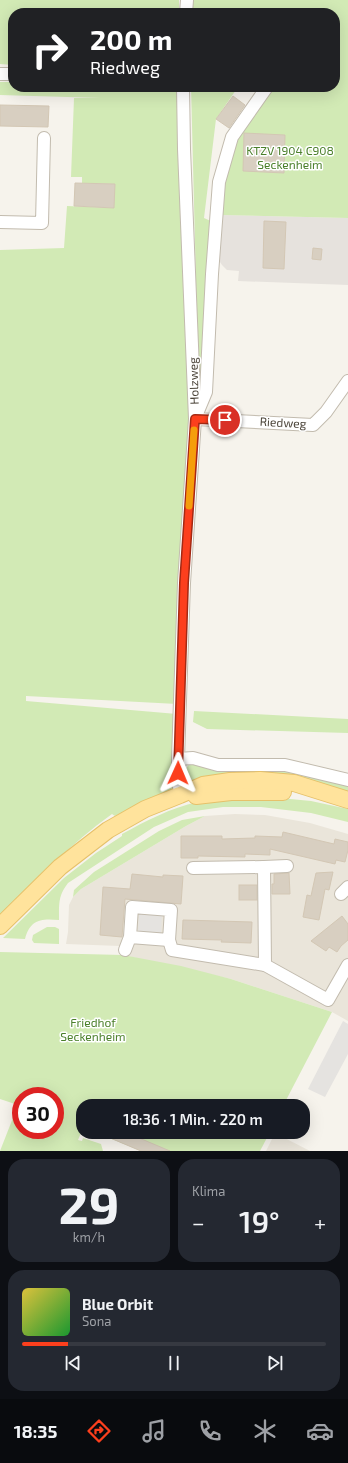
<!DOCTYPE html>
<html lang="de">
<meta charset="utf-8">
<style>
body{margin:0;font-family:"Exo 2",sans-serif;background:#242831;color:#f1f3f6;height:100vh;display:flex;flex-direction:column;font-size:15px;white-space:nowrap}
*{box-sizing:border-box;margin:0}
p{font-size:13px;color:#9ea1a6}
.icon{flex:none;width:22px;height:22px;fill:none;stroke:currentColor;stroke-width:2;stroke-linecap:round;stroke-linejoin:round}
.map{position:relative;height:1151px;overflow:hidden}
.sheet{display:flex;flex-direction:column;gap:8px;padding:8px;background:#0d0f14;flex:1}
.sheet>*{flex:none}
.banner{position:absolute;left:8px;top:8px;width:332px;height:84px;border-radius:16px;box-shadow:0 4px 16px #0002;background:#202124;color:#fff;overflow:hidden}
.speed{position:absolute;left:12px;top:1087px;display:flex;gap:8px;font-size:20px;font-weight:700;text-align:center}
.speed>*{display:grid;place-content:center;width:52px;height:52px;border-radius:50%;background:#171b24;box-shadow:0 4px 16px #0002;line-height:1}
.speed .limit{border:6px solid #d22;background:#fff;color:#111}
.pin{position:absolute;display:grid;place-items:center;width:34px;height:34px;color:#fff;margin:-17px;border:2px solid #fff;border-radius:50%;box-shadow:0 1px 4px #0007}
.me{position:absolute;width:44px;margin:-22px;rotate:1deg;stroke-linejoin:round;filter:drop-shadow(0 0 3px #0008)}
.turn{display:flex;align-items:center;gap:14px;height:84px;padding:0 16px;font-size:18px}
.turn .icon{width:52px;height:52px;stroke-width:2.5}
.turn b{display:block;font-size:28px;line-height:34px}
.big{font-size:30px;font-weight:600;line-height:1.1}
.sheet .card{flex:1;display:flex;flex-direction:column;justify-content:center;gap:6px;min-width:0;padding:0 14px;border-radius:16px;background:#242831}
.sheet .dial{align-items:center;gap:0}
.dial b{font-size:52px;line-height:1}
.song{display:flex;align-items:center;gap:12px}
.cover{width:48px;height:48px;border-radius:6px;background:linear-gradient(135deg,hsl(50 70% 55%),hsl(130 70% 35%))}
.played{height:4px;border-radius:2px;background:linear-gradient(90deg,#fc3f1d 15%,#363941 15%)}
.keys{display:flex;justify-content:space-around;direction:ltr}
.heat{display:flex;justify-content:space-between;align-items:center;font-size:22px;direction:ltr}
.sheet .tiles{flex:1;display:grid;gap:8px;grid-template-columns:1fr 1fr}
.card:last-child{grid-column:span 2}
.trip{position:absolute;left:76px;top:1099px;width:234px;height:40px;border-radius:16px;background:#171b24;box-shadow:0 4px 16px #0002;font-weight:600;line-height:40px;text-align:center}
.tab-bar{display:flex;height:64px;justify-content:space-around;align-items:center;background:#090b0e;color:#9ea1a6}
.tab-bar .icon{width:28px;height:28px}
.tab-bar .active{color:#fc3f1d}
.tab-bar b{font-size:18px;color:#f1f3f6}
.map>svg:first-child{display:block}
.residential{fill:#eae5da}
.industrial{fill:#e6e2dd}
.green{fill:#d2eab5;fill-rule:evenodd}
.parking{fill:#e5e3e0}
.building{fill:#d8cfc1;stroke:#d3c7b4}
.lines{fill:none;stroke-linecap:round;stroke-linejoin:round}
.minor-casing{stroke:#c2bbae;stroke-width:14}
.major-casing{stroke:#e6c16a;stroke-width:18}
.minor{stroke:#fff;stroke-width:12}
.major{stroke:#ffe39c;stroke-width:16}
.route-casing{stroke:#a42913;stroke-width:10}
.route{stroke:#fc3f1d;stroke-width:7}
.slow{stroke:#f59e0b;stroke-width:7}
.labels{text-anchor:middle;stroke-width:3;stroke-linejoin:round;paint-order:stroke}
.park-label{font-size:12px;fill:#4a7f2a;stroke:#fff}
.street-label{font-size:12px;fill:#4b4439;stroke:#fff}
</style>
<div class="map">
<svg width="348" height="1151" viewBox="0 0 348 1151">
<rect width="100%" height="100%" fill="#f6f3ec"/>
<g class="residential">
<polygon points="235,814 265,815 310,823 348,834 348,1021 332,1012 231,979 123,955 120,946 66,944 68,932 69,905 73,897 81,889 186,826 205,816"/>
<polygon points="275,1133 310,1151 266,1151"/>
</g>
<polygon class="industrial" points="222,215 348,218 348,285 238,281 239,271 227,270 222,265 218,259"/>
<g class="green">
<polygon points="0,0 179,0 179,13 13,13 13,65 0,64"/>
<polygon points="190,0 348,0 348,218 222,215 226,169 236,138 260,87 335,87 335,13 190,13"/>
<path d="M0,82H13V87H138L176,88L182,144L188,389L192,420L177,704L26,696V701L177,714L174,785L171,790L142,803L115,816L112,814C71,843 36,881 0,916V250L64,248L67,206L114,208V184L82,183V177H71L74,98H101L0,95Z"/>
<polygon points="191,87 238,87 216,119 204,218 213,222 201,384 198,358"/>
<polygon points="194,711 348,719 348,733 207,729 193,722"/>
<polygon points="191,762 285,769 348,784 348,793 196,785 189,780 185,775 187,767"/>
<path d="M280,798L311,801L348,809V822L311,813L261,807H223L188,812L154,827L68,883C58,896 59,904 59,920C40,918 30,920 25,939L3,938L64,878L96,853L122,836V834C146,821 170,808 198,802C224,797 253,799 280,798Z"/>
<polygon points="205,816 186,826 81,889 73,897 74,890 94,872 159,831 182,820"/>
<polygon points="47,927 55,927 59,929 59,944 34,943 32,940 33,935"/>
<path d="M0,952L123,955L181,966L231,979L332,1012L283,1106H83V1128L78,1140L82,1141L83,1138L101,1144L103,1151H0L18,1105L0,1099ZM21,1096H55V1130H21Z"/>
<polygon points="95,1132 270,1132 260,1151 141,1151"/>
</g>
<g class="parking">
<polygon points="139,913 162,915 161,933 138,932"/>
<polygon points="343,1021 348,1024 348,1054 325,1097 308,1089"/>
</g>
<g class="building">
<polygon points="233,96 245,105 229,128 216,119"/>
<polygon points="0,105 49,106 48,127 0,126"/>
<polygon points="244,133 285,135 284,173 243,171"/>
<polygon points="75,183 115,184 114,208 74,206"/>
<polygon points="264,221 286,222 284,269 263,268"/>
<polygon points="313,248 322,249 321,260 312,259"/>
<polygon points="283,832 334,844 335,839 348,842 348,850 345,862 336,860 335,864 270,849 270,855 245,854 245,857 198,856 198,858 181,858 181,836 222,836 222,839 255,838 255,836 282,837"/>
<polygon points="333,872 329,890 325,889 319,920 303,917 307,895 311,896 316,873"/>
<polygon points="289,873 290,894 272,894 272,884 274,884 274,874"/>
<polygon points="132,874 163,877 163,875 183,876 181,904 125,899 122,937 100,935 103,887 130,889"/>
<rect x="239" y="885" width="18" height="15"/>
<polygon points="342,916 348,924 348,940 341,946 337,952 329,947 326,951 311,941"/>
<polygon points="183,920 252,922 251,943 221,942 222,940 182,939"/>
<polygon points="96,1132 125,1132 170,1151 141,1151"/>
</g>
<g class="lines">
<defs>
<g id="minor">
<polyline points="186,13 187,0"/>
<polyline points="0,74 13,74"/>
<polyline points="0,222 42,223 44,138"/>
<polyline points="196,416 206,392 212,274 219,182 232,137 267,87"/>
<polyline points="195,419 313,425 326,412 348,381"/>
<polyline points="178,759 193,758 218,765 285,765 348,780"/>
<polyline points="180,795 179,786 178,759 184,583 195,419 184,149 183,87"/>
<polyline points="193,868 264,867"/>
<polyline points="341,894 348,887"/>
<polyline points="169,940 172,950 265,965 328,1000 348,965"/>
<polyline points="125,950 130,937 132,907 171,910 169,940 130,937"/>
<polyline points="265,965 264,867 287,866"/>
</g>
<g id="major">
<polyline points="196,796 231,792 283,792"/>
<polyline points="0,926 60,867 108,830 145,809 180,795 203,785 230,781 260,780 294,783 348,800"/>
</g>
</defs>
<use href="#minor" class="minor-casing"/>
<use href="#major" class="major-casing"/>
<use href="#minor" class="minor"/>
<use href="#major" class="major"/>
</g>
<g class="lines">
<defs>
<polyline id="route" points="178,773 184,583 195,419 225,420"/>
</defs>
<use href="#route" class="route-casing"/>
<use href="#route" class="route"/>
<polyline class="slow" points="189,506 194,430"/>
</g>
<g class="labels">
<g class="park-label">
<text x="290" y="155">KTZV 1904 C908<tspan x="290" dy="14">Seckenheim</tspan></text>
<text x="93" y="1027">Friedhof<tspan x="93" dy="14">Seckenheim</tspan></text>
</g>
<g class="street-label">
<text transform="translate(194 381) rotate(-92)" y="4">Holzweg</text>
<text transform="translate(283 423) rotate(3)" y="4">Riedweg</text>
</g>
</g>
</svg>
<div class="speed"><div class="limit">30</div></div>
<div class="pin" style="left:225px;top:420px;background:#d93025"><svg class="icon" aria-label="arrive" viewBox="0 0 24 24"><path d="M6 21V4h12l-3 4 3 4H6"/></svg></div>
<svg class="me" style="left:178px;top:773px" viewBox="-20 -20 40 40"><path d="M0-17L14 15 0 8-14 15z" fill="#fc3f1d" stroke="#fff" stroke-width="4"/></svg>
<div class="trip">18:36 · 1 Min. · 220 m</div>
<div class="banner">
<div class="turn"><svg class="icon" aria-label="right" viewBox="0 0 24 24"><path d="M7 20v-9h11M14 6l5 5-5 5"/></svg><div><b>200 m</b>Riedweg</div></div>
</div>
</div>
<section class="sheet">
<div class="tiles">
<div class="card dial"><b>29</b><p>km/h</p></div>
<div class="card"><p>Klima</p>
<div class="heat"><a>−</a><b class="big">19°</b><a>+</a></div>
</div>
<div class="card">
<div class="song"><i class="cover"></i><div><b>Blue Orbit</b><p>Sona</p></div></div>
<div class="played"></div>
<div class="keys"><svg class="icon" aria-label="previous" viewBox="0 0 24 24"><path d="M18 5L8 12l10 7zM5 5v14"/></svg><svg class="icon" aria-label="pause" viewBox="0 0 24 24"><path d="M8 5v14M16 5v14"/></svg><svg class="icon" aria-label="next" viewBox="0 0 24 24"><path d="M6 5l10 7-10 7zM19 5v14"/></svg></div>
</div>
</div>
</section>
<nav class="tab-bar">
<b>18:35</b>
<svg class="icon active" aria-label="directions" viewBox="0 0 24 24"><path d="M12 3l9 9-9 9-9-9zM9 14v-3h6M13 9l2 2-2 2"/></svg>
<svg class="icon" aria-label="music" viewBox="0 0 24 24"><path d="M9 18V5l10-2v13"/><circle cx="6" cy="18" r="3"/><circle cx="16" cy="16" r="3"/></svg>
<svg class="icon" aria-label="phone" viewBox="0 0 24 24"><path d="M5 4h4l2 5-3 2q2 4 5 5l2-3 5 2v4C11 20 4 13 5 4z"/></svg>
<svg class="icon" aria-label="climate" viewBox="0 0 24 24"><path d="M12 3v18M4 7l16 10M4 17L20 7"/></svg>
<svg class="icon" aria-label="car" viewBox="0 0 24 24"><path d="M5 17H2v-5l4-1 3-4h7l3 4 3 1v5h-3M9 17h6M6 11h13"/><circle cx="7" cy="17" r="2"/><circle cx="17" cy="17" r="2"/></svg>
</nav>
